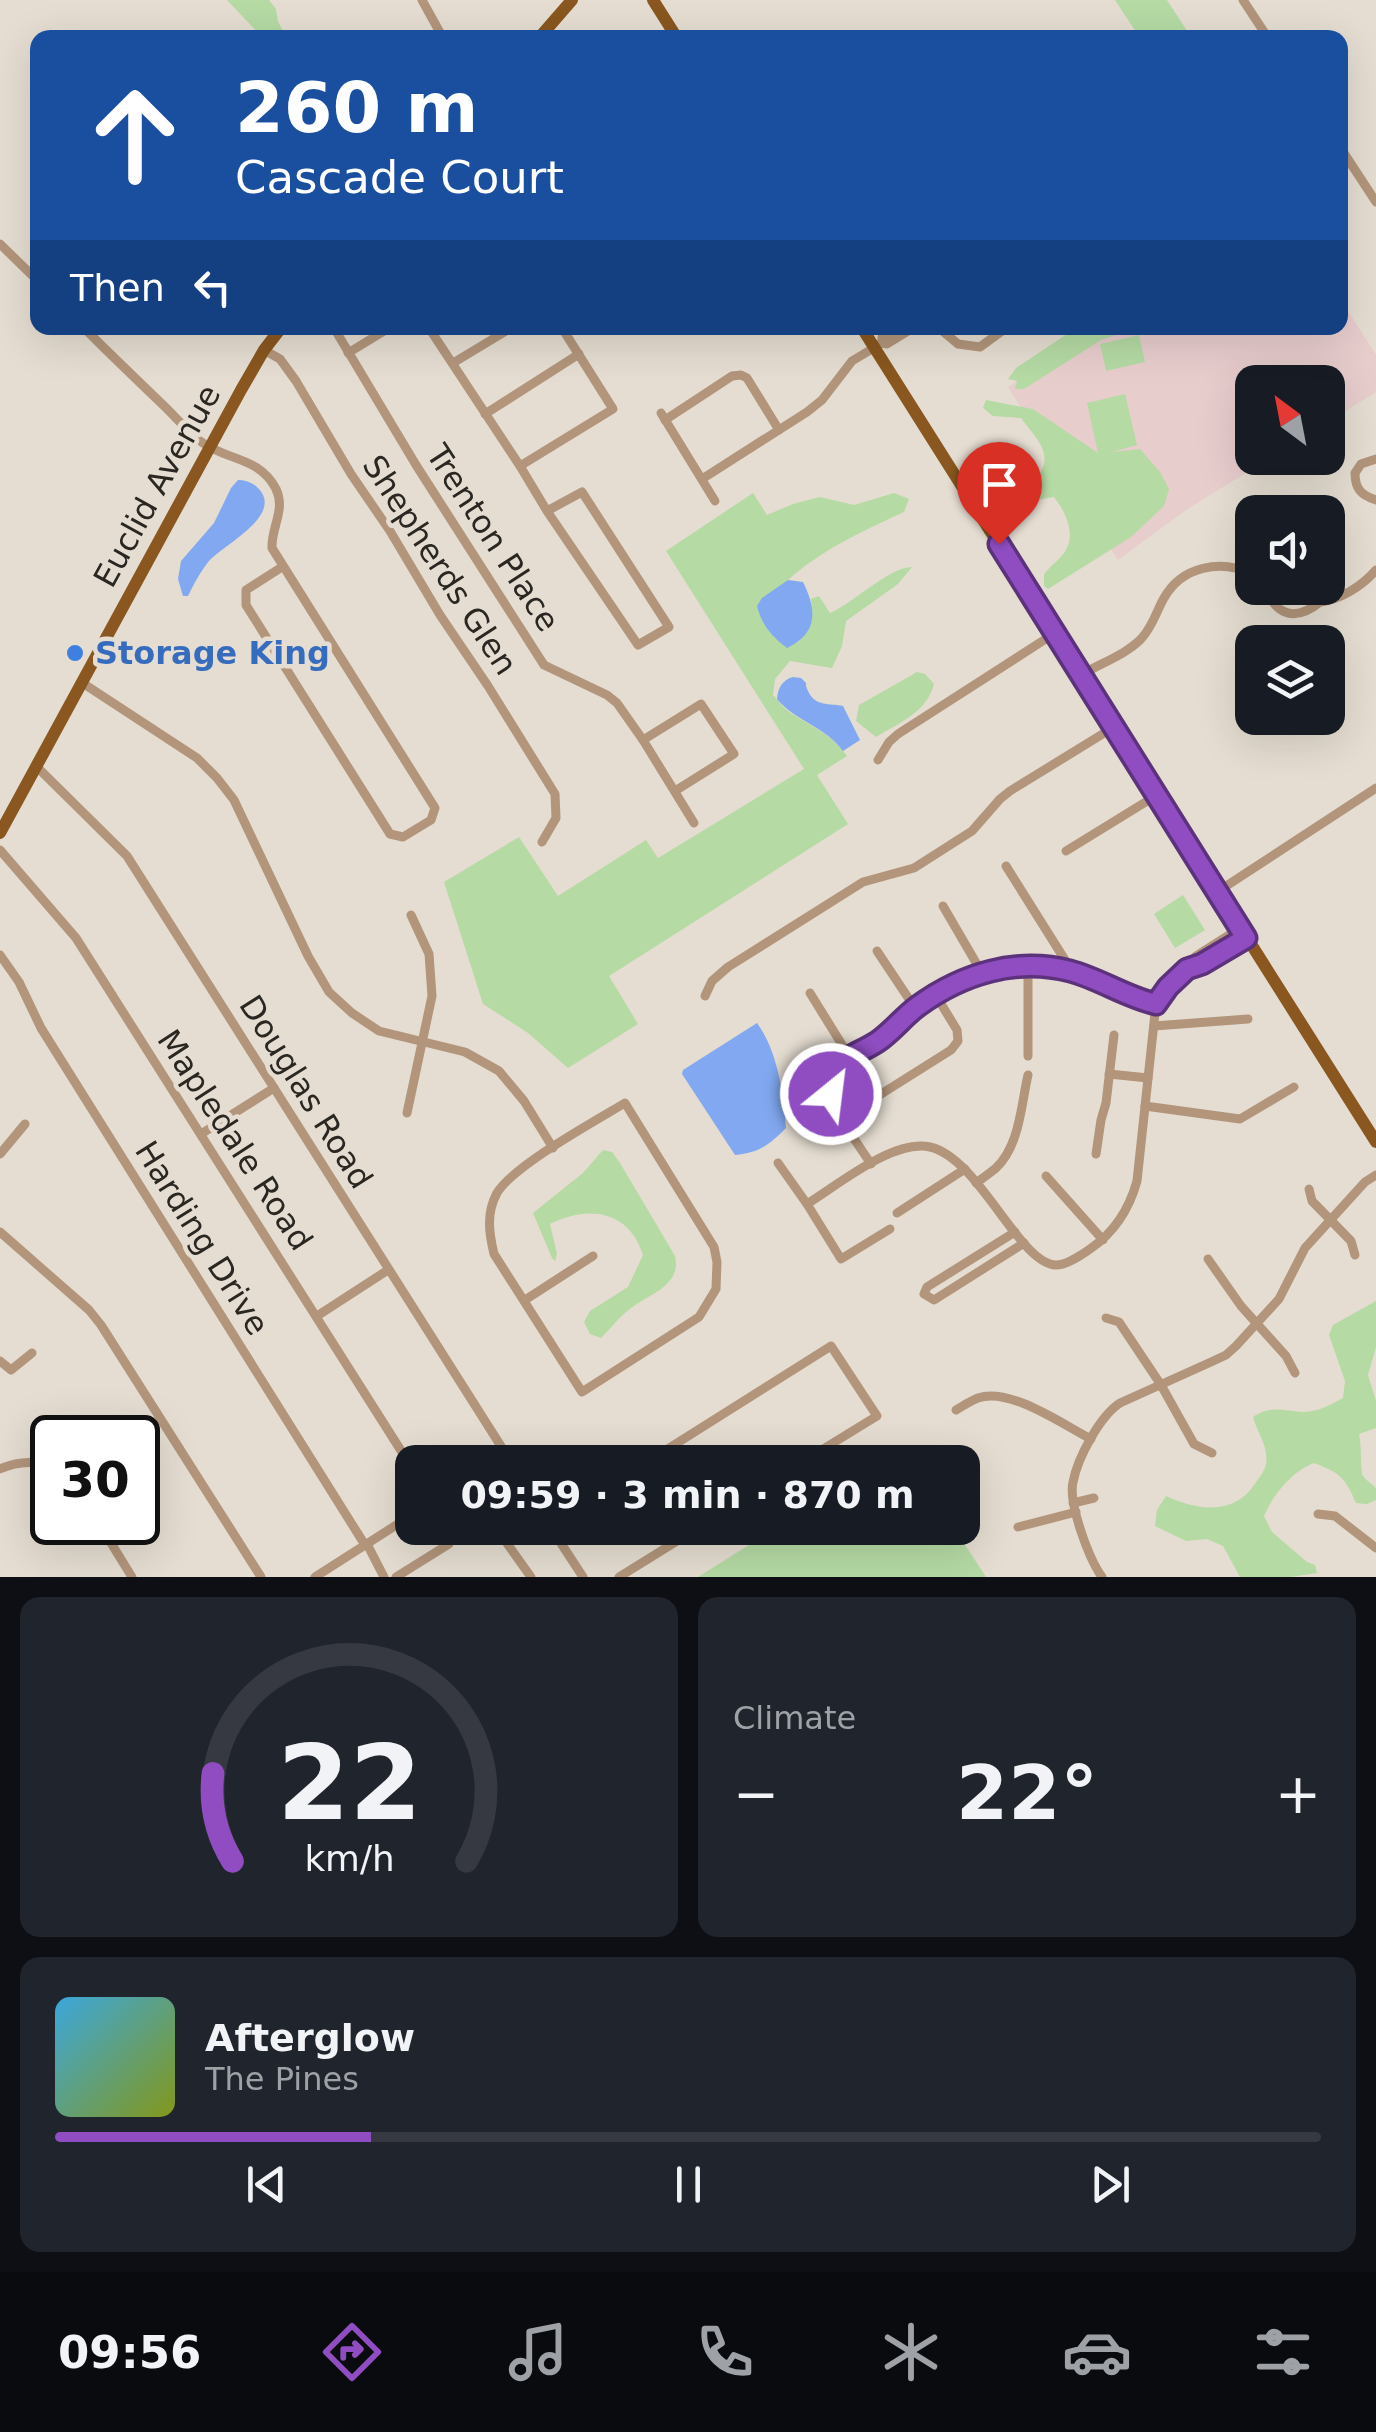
<!DOCTYPE html>
<meta charset="utf-8">
<style>
body{margin:0;font-family:"DejaVu Sans",sans-serif;background:#20242c;color:#f1f3f6;height:100vh;display:flex;flex-direction:column;font-size:38px;white-space:nowrap}
*{box-sizing:border-box;margin:0}
p{font-size:32px;color:#9ea1a6}
.icon{flex:none;width:55px;height:55px;fill:none;stroke:currentColor;stroke-width:2;stroke-linecap:round;stroke-linejoin:round}
.map{position:relative;height:1577px;overflow:hidden}
.drawer{display:flex;flex-direction:column;gap:20px;padding:20px;background:#0d0f14;flex:1}
.drawer>*{flex:none}
.guide{position:absolute;left:30px;top:30px;width:1318px;height:305px;border-radius:20px;box-shadow:0 10px 40px #0002;background:#1a4fa0;color:#fff;overflow:hidden}
.needle{width:65px;rotate:328deg}
.controls{position:absolute;left:1235px;top:365px;display:grid;gap:20px}
.controls a{display:grid;place-items:center;width:110px;height:110px;border-radius:20px;background:#171b24;box-shadow:0 10px 40px #0002;font-size:50px}
.speed{position:absolute;left:30px;top:1415px;display:flex;gap:20px;font-size:50px;font-weight:700;text-align:center}
.speed>*{display:grid;place-content:center;width:130px;height:130px;border-radius:50%;background:#171b24;box-shadow:0 10px 40px #0002;line-height:1}
.speed .limit{border:5px solid #111;border-radius:15px;background:#fff;color:#111}
.pin{position:absolute;display:grid;place-items:center;width:85px;height:85px;color:#fff;margin:-102px -42px;border-radius:50% 50% 50% 0;rotate:-45deg;box-shadow:0 0 10px #0007}
.pin .icon{rotate:45deg}
.me{position:absolute;width:110px;margin:-55px;rotate:29deg;stroke-linejoin:round;filter:drop-shadow(0 0 8px #0008)}
.turn{display:flex;align-items:center;gap:35px;height:210px;padding:0 40px;font-size:45px}
.turn .icon{width:130px;height:130px;stroke-width:2.5}
.turn b{display:block;font-size:70px;line-height:85px}
.then{display:flex;align-items:center;height:95px;padding:0 40px;background:#0003;gap:20px;font-size:38px}
.big{font-size:75px;font-weight:700;line-height:1.1}
.drawer .tile{flex:1;display:flex;flex-direction:column;justify-content:center;gap:15px;min-width:0;padding:0 35px;border-radius:20px;background:#20242c}
.drawer .dial{align-items:center;gap:0}
.dial svg{height:260px;overflow:visible;fill:none;stroke:#363941;stroke-width:7;stroke-linecap:round;text-anchor:middle}
.dial text{fill:#f1f3f6;stroke:none}
.song{display:flex;align-items:center;gap:30px}
.cover{width:120px;height:120px;border-radius:15px;background:linear-gradient(135deg,hsl(200 70% 55%),hsl(70 70% 35%))}
.played{height:10px;border-radius:5px;background:linear-gradient(90deg,#8f4dc1 25%,#363941 25%)}
.keys{display:flex;justify-content:space-around;direction:ltr}
.heat{display:flex;justify-content:space-between;align-items:center;font-size:55px;direction:ltr}
.drawer .tiles{flex:1;display:grid;gap:20px;grid-template-columns:1fr 1fr}
.tile:last-child{grid-column:span 2}
.trip{position:absolute;left:395px;top:1445px;width:585px;height:100px;border-radius:20px;background:#171b24;box-shadow:0 10px 40px #0002;font-weight:700;line-height:100px;text-align:center}
.tabs{display:flex;height:160px;justify-content:space-around;align-items:center;background:#090b0e;color:#9ea1a6}
.tabs .icon{width:70px;height:70px}
.tabs .current{color:#8f4dc1}
.tabs b{font-size:45px;color:#f1f3f6}
.map>svg:first-child{display:block}
.education{fill:#e8cdcd}
.green{fill:#b5daa4}
.water{fill:#81a8f0}
.lines{fill:none;stroke-linecap:round;stroke-linejoin:round}
.street{stroke:#b2957b;stroke-width:9}
.primary{stroke:#89571f;stroke-width:12}
.route-casing{stroke:#5d327d;stroke-width:25}
.route{stroke:#8f4dc1;stroke-width:18}
.shop-dot{fill:#3f7fe0;stroke:#e5ddd1;stroke-width:4}
.labels{text-anchor:middle;stroke-width:9;stroke-linejoin:round;paint-order:stroke}
.street-label{font-size:32px;fill:#2a2722;stroke:#e5ddd1}
.shop-label{font-size:32px;font-weight:bold;fill:#366cbe;stroke:#e5ddd1;text-anchor:start}
</style>
<div class="map">
<svg width="1376" height="1577" viewBox="0 0 1376 1577">
<rect width="100%" height="100%" fill="#e5ddd1"/>
<polygon class="education" points="1340,298 1376,355 1376,392 1328,422 1328,382 1252,382 1252,458 1270,458 1186,510 1118,560 1008,387 1103,328 1340,328"/>
<g class="green">
<polygon points="227,0 269,0 276,9 278,22 287,37 262,37"/>
<polygon points="1115,0 1167,0 1191,37 1145,37 1142,33 1138,35"/>
<polygon points="1076,328 1137,328 1101,340 1024,389 1015,389 1017,381 1008,379 1016,368"/>
<polygon points="1139,335 1145,362 1106,371 1100,344"/>
<path d="M1125,394L1137,445L1112,452L1140,449L1160,472L1169,489L1164,506L1131,537L1048,589L1044,586V574C1051,565 1061,559 1066,550C1076,533 1065,511 1054,497L1026,502C1029,489 1034,482 1041,471C1053,451 1032,434 1021,418L993,416L983,408L986,400L1033,409L1098,453L1087,403Z"/>
<path d="M753,493L767,515L793,504L820,497L854,505L894,493L909,499L904,512C863,531 823,549 788,580L797,643C813,627 813,621 811,599L819,596L830,613C855,602 889,567 912,567L898,584L846,621L842,646L832,668L790,661L775,679L773,695C779,701 784,709 791,713C812,727 833,735 847,756L817,775L848,824L609,976L638,1024L568,1068L528,1033L483,1004L444,882L519,837L558,896L646,840L658,858L804,769L666,551Z"/>
<path d="M917,672L925,674L934,684C927,712 899,723 876,737L856,721L859,705Z"/>
<polygon points="1183,895 1205,930 1175,948 1154,914"/>
<path d="M603,1150L612,1152L620,1163L675,1256C682,1285 650,1294 631,1308C620,1316 611,1328 601,1338L590,1334L584,1322L590,1311L628,1287L643,1255C629,1210 588,1205 550,1224L557,1254L555,1261L552,1258L533,1213L583,1173Z"/>
<path d="M1376,1301V1347L1368,1375L1376,1401V1428L1359,1434C1362,1445 1360,1472 1363,1476C1367,1481 1372,1484 1376,1488V1500L1367,1504L1356,1503C1345,1477 1340,1473 1314,1463C1292,1471 1273,1495 1264,1516L1272,1532L1307,1562L1315,1565L1317,1573L1290,1577H1240L1223,1546L1207,1539L1186,1541L1155,1526L1157,1510L1166,1496C1196,1510 1233,1516 1254,1485C1258,1479 1265,1471 1266,1464C1269,1446 1257,1433 1253,1417C1271,1405 1283,1411 1302,1412C1318,1412 1330,1405 1343,1398L1345,1381L1329,1335L1333,1325Z"/>
<polygon points="776,1528 954,1528 986,1577 698,1577"/>
</g>
<g class="water">
<path d="M238,480C244,480 252,482 258,488C285,515 223,545 209,561C200,572 194,584 188,596H183L178,579L181,561L214,523L231,488Z"/>
<path d="M788,580L803,582C817,610 818,633 787,648C771,636 762,625 757,606L762,598Z"/>
<path d="M793,677L801,678C812,689 802,677 808,691C815,707 830,703 843,706L860,740L843,751C826,727 795,721 777,699C778,688 782,680 793,677Z"/>
<path d="M757,1023C778,1052 783,1093 786,1128C769,1145 759,1153 735,1155L682,1074L683,1070Z"/>
</g>
<g class="lines">
<g class="street">
<polyline points="422,0 443,38"/>
<polyline points="1243,0 1268,38"/>
<polyline points="1340,147 1376,202"/>
<polyline points="0,244 38,281"/>
<path d="M84,328C109,353 135,378 161,403C174,415 186,430 200,441C226,461 259,456 276,489C286,510 271,527 272,548L435,808L431,820L403,837L390,834L246,605V590L282,567"/>
<polyline points="334,328 416,465 544,665 607,695 617,703 643,740"/>
<polyline points="429,328 520,466 547,511 638,645 669,627 582,492 547,511"/>
<polyline points="939,328 958,344 980,347 1006,328"/>
<polyline points="882,343 882,337 898,328"/>
<polyline points="264,350 280,359 296,381 351,474 390,531 440,615 488,686 555,794 556,818 542,842"/>
<polyline points="348,353 389,328"/>
<polyline points="453,363 511,328"/>
<polyline points="661,413 715,501"/>
<polyline points="485,414 579,354"/>
<polyline points="665,420 732,376 741,375 747,378 779,430"/>
<path d="M1376,459L1361,464L1355,473C1355,489 1361,495 1376,500"/>
<polyline points="520,466 613,409 562,328"/>
<polyline points="702,479 807,412 822,400 852,361 882,343 887,344 913,328"/>
<path d="M1266,588C1276,617 1297,621 1320,602"/>
<path d="M1269,588C1284,593 1302,602 1318,602C1339,601 1362,586 1376,570"/>
<path d="M1081,675C1101,663 1125,655 1141,639C1153,626 1156,612 1164,598C1182,566 1221,559 1252,574"/>
<polyline points="81,682 197,758 217,778 234,800 308,956 329,992 352,1013 379,1031 465,1052 499,1071 524,1101 553,1148"/>
<polyline points="878,760 889,742 898,734 1055,633"/>
<polyline points="36,766 127,856 511,1462"/>
<polyline points="675,791 734,754 701,704 643,740 694,823"/>
<polyline points="0,850 76,938 412,1468"/>
<polyline points="1066,851 1157,795"/>
<polyline points="1006,866 1065,960 1067,970 1100,981 1137,999 1156,1004"/>
<polyline points="1217,892 1376,788"/>
<polyline points="943,906 982,973"/>
<polyline points="877,951 915,1008"/>
<polyline points="0,955 19,982 41,1028 365,1545"/>
<polyline points="1028,967 1028,1056"/>
<polyline points="1190,968 1203,964 1246,938"/>
<polyline points="810,993 849,1056"/>
<polyline points="705,996 712,981 728,967 863,882 914,868 972,831 1000,799 1010,791 1114,727"/>
<polyline points="1154,1026 1248,1019"/>
<polyline points="1109,1074 1148,1078"/>
<path d="M625,1103L714,1247L717,1262L716,1289L699,1317L582,1392L494,1254C489,1233 486,1213 497,1193C513,1166 595,1121 625,1103Z"/>
<polyline points="1145,1106 1240,1119 1294,1087"/>
<polyline points="407,1113 432,996 429,954 411,915"/>
<polyline points="843,1118 951,1050 958,1041 957,1030 935,994"/>
<polyline points="201,1134 274,1088"/>
<polyline points="0,1154 25,1124"/>
<polyline points="1096,1154 1101,1120 1106,1103 1114,1035"/>
<polyline points="778,1163 807,1204 841,1259 890,1229"/>
<path d="M871,1164C859,1145 827,1104 830,1082C834,1057 863,1052 881,1039C893,1029 903,1017 915,1008C965,969 1006,964 1067,970"/>
<polyline points="1046,1176 1103,1240"/>
<path d="M976,1183C983,1178 990,1173 996,1168C1020,1145 1021,1105 1028,1075"/>
<polyline points="1309,1189 1312,1201 1351,1241 1355,1255"/>
<path d="M807,1204C838,1185 893,1139 930,1147C979,1158 1019,1264 1056,1265C1067,1265 1081,1255 1090,1249C1115,1232 1129,1210 1137,1181L1156,1004L1196,956L1240,928"/>
<polyline points="897,1213 965,1169"/>
<polyline points="0,1232 89,1310 101,1325 261,1577"/>
<polyline points="1015,1232 927,1287 924,1294 934,1300 1024,1243"/>
<polyline points="1208,1259 1241,1306 1286,1356 1295,1373"/>
<polyline points="525,1300 593,1256"/>
<polyline points="317,1316 388,1270"/>
<polyline points="1106,1318 1119,1322 1161,1385 1194,1444 1212,1453"/>
<polyline points="0,1361 11,1370 32,1353"/>
<path d="M956,1410C963,1406 970,1401 978,1398C1010,1387 1062,1424 1091,1439"/>
<polyline points="647,1462 831,1346 877,1416 802,1462"/>
<path d="M0,1469C18,1461 34,1460 52,1467"/>
<polyline points="1073,1503 1094,1498"/>
<polyline points="1318,1514 1335,1516 1376,1548"/>
<polyline points="98,1522 132,1577"/>
<polyline points="1018,1527 1076,1512"/>
<polyline points="496,1528 531,1577"/>
<polyline points="551,1528 583,1577"/>
<polyline points="367,1544 384,1577"/>
<polyline points="315,1577 412,1515"/>
<polyline points="396,1577 449,1544"/>
<polyline points="619,1577 698,1528"/>
<path d="M1102,1577C1089,1559 1068,1503 1073,1482C1078,1457 1100,1416 1120,1403L1211,1362L1226,1355L1236,1346L1279,1299L1305,1248L1365,1182L1376,1175"/>
</g>
<g class="primary">
<polyline points="653,0 677,38"/>
<polyline points="539,38 572,0"/>
<polyline points="862,328 1376,1142"/>
<polyline points="0,833 241,390 264,350 281,328"/>
</g>
</g>
<g class="lines">
<defs>
<path id="route" d="M831,1094C830,1058 852,1058 877,1042C892,1032 903,1017 918,1006C962,974 1016,957 1070,971C1100,979 1126,997 1156,1004L1168,987L1187,969L1202,964L1246,938L999,544"/>
</defs>
<use href="#route" class="route-casing"/>
<use href="#route" class="route"/>
</g>
<circle class="shop-dot" cx="75" cy="653" r="10"/>
<g class="labels">
<g class="street-label">
<text transform="translate(157 486) rotate(-61)" y="11">Euclid Avenue</text>
<text transform="translate(493 538) rotate(57)" y="11">Trenton Place</text>
<text transform="translate(440 565) rotate(57)" y="11">Shepherds Glen</text>
<text transform="translate(306 1092) rotate(58)" y="11">Douglas Road</text>
<text transform="translate(235 1140) rotate(57)" y="11">Mapledale Road</text>
<text transform="translate(202 1238) rotate(58)" y="11">Harding Drive</text>
</g>
<g class="shop-label">
<text x="95" y="664">Storage King</text>
</g>
</g>
</svg>
<div class="controls">
<a><svg class="needle" viewBox="-14 -14 28 28"><path d="M0-13l5 13h-10z" fill="#e53935"/><path d="M0 13l5-13h-10z" fill="#9ea1a6"/></svg></a>
<a><svg class="icon" aria-label="sound" viewBox="0 0 24 24"><path d="M4 9h4l5-4v14l-5-4H4zM17 9q2 3 0 6"/></svg></a>
<a><svg class="icon" aria-label="layers" viewBox="0 0 24 24"><path d="M12 4l9 5-9 5-9-5zM3 14l9 5 9-5"/></svg></a>
</div>
<div class="speed"><div class="limit">30</div></div>
<div class="pin" style="left:999px;top:544px;background:#d93025"><svg class="icon" aria-label="arrive" viewBox="0 0 24 24"><path d="M6 21V4h12l-3 4 3 4H6"/></svg></div>
<svg class="me" style="left:831px;top:1094px" viewBox="-20 -20 40 40"><circle r="17" fill="#8f4dc1" stroke="#fff" stroke-width="3"/><path d="M0-11L8 9 0 5-8 9z" fill="#fff"/></svg>
<div class="trip">09:59 · 3 min · 870 m</div>
<div class="guide">
<div class="turn"><svg class="icon" aria-label="ahead" viewBox="0 0 24 24"><path d="M12 20V5M6 11l6-6 6 6"/></svg><div><b>260 m</b>Cascade Court</div></div>
<div class="then">Then<svg class="icon" aria-label="left" viewBox="0 0 24 24"><path d="M17 20v-9H6M10 6l-5 5 5 5"/></svg></div>
</div>
</div>
<section class="drawer">
<div class="tiles">
<div class="tile dial"><svg viewBox="0 0 100 80">
<path d="M14 69A42 42 0 1 1 86 69"/>
<path d="M14 69A42 42 0 0 1 8 42" stroke="#8f4dc1"/>
<text x="50" y="56" font-size="32" font-weight="700">22</text>
<text x="50" y="72" font-size="11">km/h</text>
</svg></div>
<div class="tile"><p>Climate</p>
<div class="heat"><a>−</a><b class="big">22°</b><a>+</a></div>
</div>
<div class="tile">
<div class="song"><i class="cover"></i><div><b>Afterglow</b><p>The Pines</p></div></div>
<div class="played"></div>
<div class="keys"><svg class="icon" aria-label="previous" viewBox="0 0 24 24"><path d="M18 5L8 12l10 7zM5 5v14"/></svg><svg class="icon" aria-label="pause" viewBox="0 0 24 24"><path d="M8 5v14M16 5v14"/></svg><svg class="icon" aria-label="next" viewBox="0 0 24 24"><path d="M6 5l10 7-10 7zM19 5v14"/></svg></div>
</div>
</div>
</section>
<nav class="tabs">
<b>09:56</b>
<svg class="icon current" aria-label="directions" viewBox="0 0 24 24"><path d="M12 3l9 9-9 9-9-9zM9 14v-3h6M13 9l2 2-2 2"/></svg>
<svg class="icon" aria-label="music" viewBox="0 0 24 24"><path d="M9 18V5l10-2v13"/><circle cx="6" cy="18" r="3"/><circle cx="16" cy="16" r="3"/></svg>
<svg class="icon" aria-label="phone" viewBox="0 0 24 24"><path d="M5 4h4l2 5-3 2q2 4 5 5l2-3 5 2v4C11 20 4 13 5 4z"/></svg>
<svg class="icon" aria-label="climate" viewBox="0 0 24 24"><path d="M12 3v18M4 7l16 10M4 17L20 7"/></svg>
<svg class="icon" aria-label="car" viewBox="0 0 24 24"><path d="M5 17H2v-5l4-1 3-4h7l3 4 3 1v5h-3M9 17h6M6 11h13"/><circle cx="7" cy="17" r="2"/><circle cx="17" cy="17" r="2"/></svg>
<svg class="icon" aria-label="filters" viewBox="0 0 24 24"><path d="M4 7h16M4 17h16"/><circle cx="9" cy="7" r="2"/><circle cx="15" cy="17" r="2"/></svg>
</nav>
